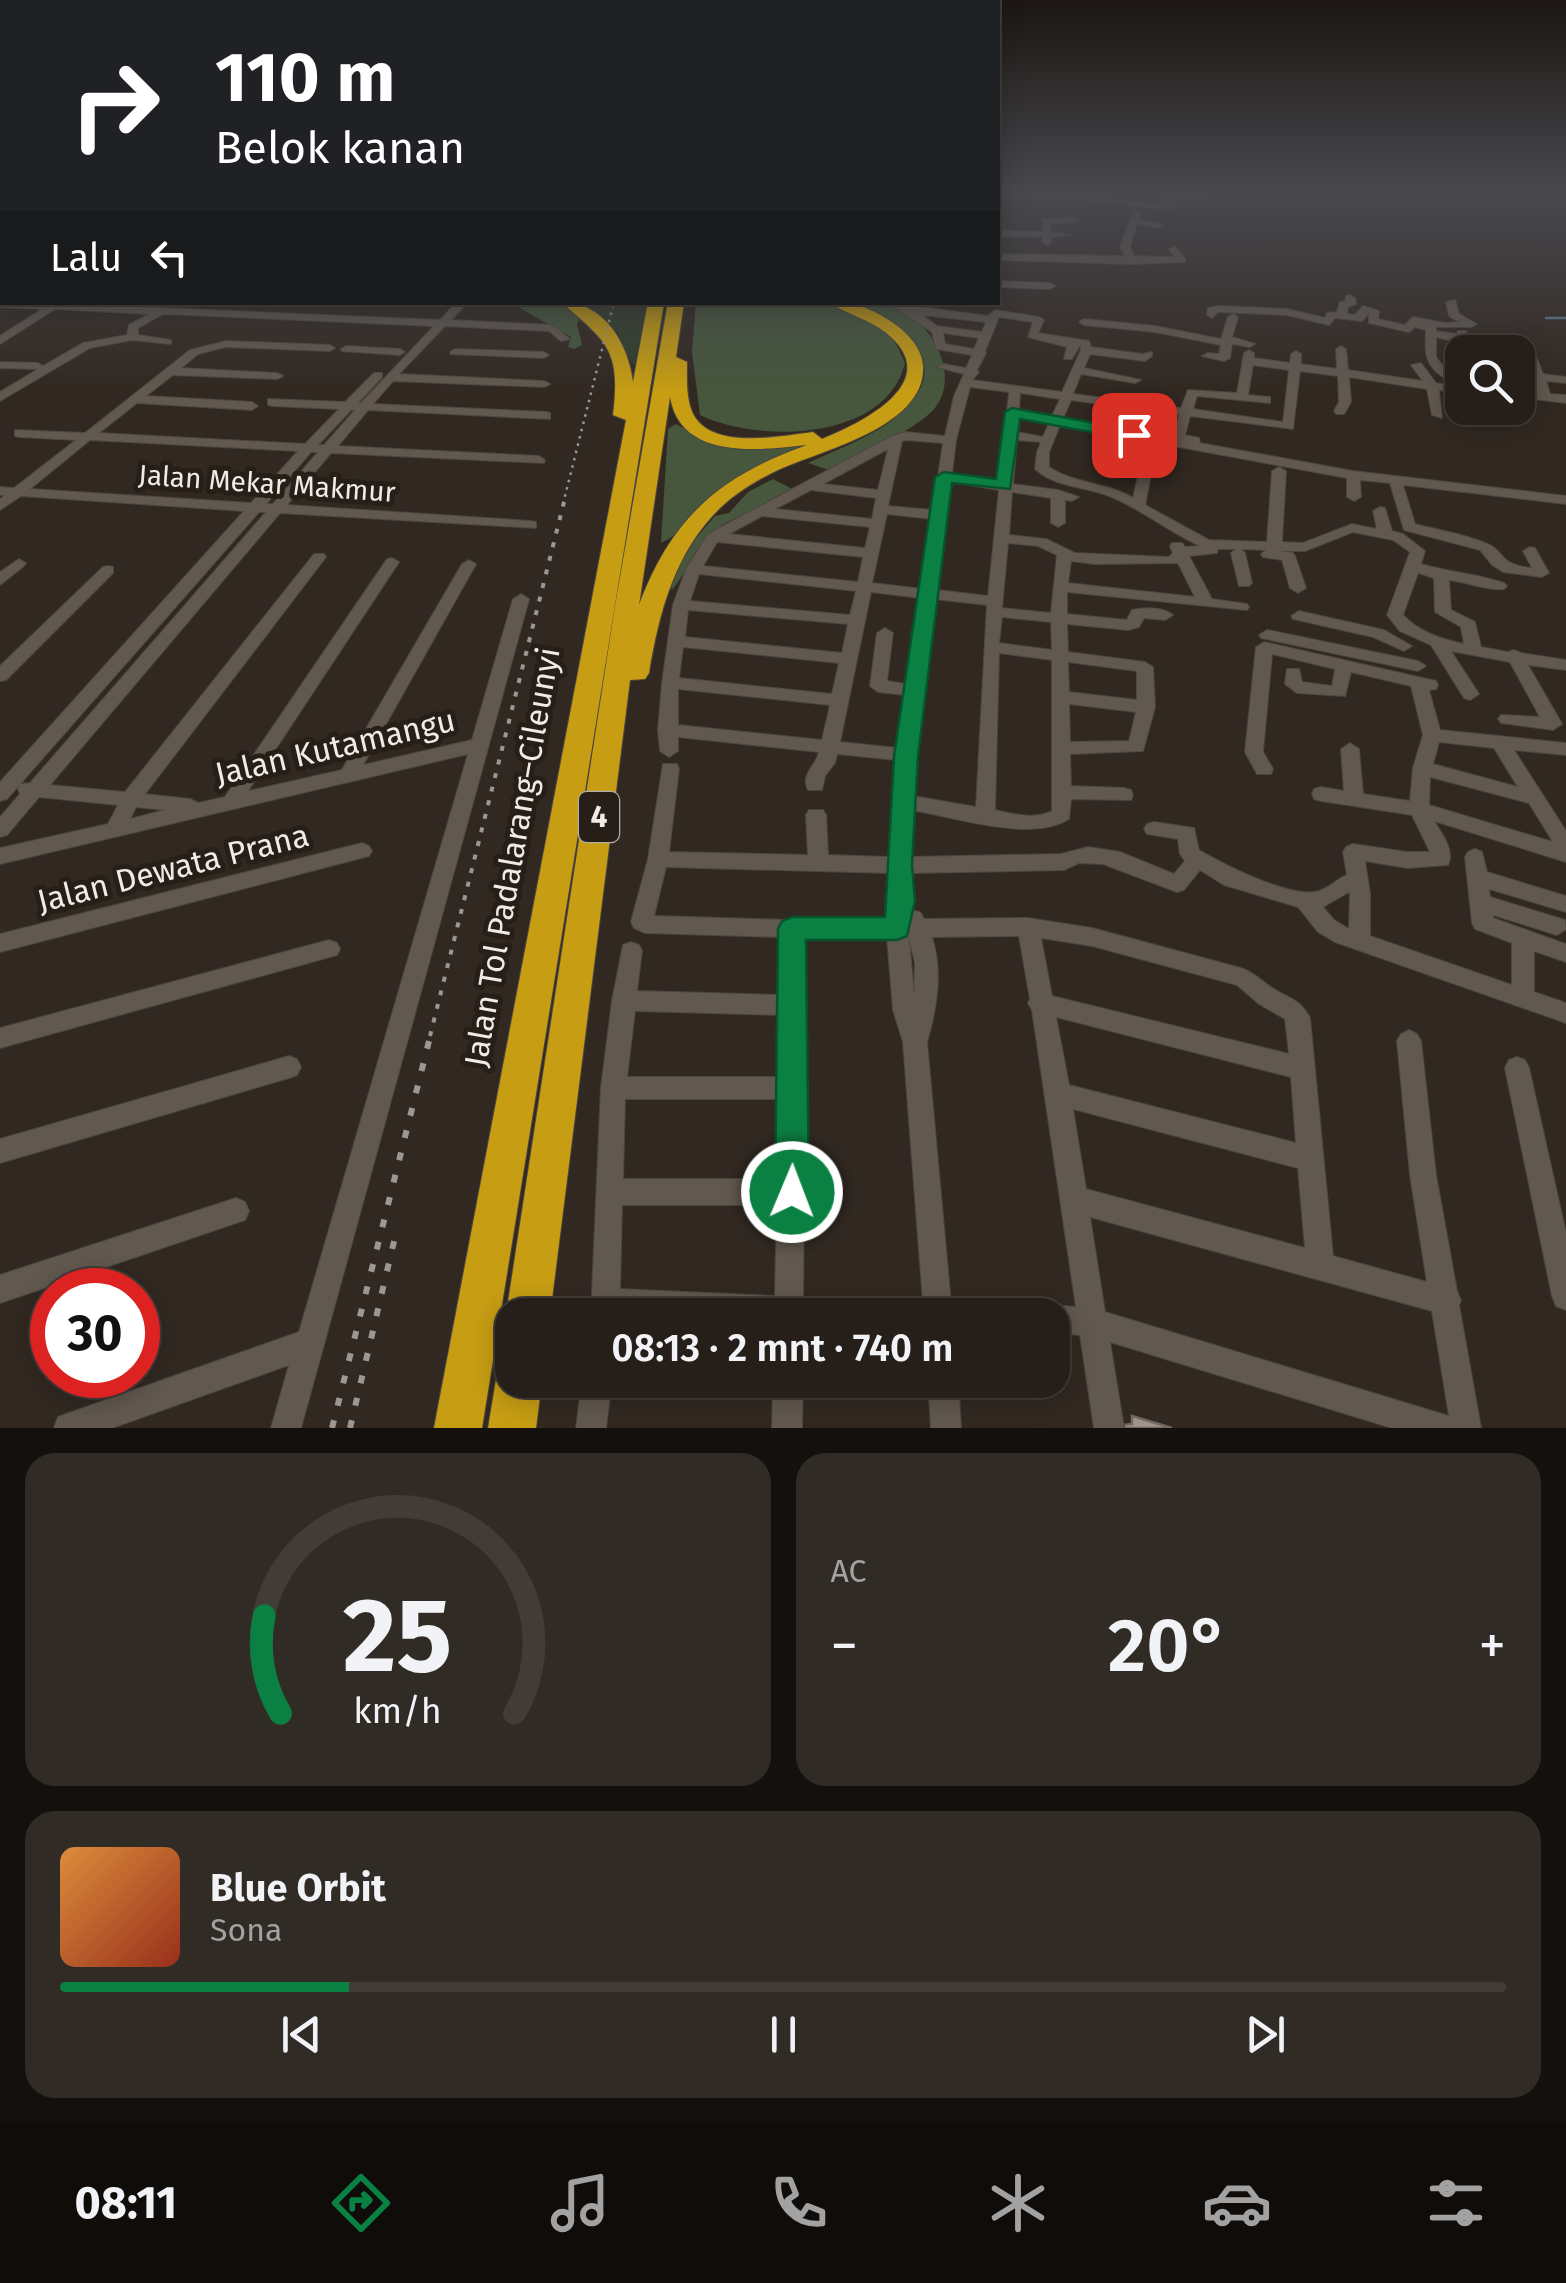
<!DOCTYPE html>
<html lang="id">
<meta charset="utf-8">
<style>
body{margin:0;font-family:"Fira Sans",sans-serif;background:#312b26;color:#f1f3f6;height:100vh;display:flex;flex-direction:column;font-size:38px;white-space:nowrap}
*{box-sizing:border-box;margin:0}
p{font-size:32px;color:#a3a2a2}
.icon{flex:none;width:55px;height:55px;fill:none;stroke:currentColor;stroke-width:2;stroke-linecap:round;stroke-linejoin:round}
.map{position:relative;height:1428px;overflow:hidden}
.panel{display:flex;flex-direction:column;gap:25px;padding:25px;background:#14100e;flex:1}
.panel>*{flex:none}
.hud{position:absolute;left:0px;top:0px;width:1000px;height:305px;box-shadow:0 5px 25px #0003,0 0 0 2px #423c38;background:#202124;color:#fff;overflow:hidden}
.tools{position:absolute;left:1445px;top:335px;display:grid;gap:20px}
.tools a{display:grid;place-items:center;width:90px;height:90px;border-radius:20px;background:#251e19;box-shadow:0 5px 25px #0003,0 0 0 2px #423c38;font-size:50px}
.speed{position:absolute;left:30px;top:1268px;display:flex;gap:20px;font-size:50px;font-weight:700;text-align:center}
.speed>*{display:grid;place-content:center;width:130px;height:130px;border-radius:50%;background:#251e19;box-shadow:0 5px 25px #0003,0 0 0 2px #423c38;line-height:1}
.speed .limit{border:15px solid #d22;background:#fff;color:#111}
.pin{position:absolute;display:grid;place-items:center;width:85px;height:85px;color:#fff;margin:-42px;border-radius:20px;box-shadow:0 5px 15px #0006}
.me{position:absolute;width:110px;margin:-55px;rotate:1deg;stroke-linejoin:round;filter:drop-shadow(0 0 8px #0008)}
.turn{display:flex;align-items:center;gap:35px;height:210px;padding:0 50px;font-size:45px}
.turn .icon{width:130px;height:130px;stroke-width:2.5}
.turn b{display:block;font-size:70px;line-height:85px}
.then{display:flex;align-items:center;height:95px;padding:0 50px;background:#0003;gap:20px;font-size:38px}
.big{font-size:75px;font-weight:600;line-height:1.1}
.panel .widget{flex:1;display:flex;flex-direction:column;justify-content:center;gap:15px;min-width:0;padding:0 35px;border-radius:30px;background:#312b26}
.panel .dial{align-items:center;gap:0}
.dial svg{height:260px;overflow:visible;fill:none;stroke:#423c38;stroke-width:7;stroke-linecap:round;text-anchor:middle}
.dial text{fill:#f1f3f6;stroke:none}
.song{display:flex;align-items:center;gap:30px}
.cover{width:120px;height:120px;border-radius:15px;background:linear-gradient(135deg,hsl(30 70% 55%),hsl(10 70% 35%))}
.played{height:10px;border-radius:5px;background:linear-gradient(90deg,#0b8043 20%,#423c38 20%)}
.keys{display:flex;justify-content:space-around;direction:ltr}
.heat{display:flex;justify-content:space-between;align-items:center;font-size:55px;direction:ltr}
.panel .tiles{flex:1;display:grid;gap:25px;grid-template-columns:1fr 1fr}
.widget:last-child{grid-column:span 2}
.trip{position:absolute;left:495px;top:1298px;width:575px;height:100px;border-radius:30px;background:#251e19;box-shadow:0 5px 25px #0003,0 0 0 2px #423c38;font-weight:600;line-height:100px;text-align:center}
.tabs{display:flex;height:160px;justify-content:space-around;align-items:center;background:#0f0c0a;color:#a3a2a2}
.tabs .icon{width:70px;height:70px}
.tabs .current{color:#0b8043}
.tabs b{font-size:45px;color:#f1f3f6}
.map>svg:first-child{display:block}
.green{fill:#323d2c}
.forest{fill:#46573d}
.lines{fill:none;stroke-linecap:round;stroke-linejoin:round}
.stream{stroke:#5d778e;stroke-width:2.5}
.building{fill:#a0958c;stroke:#706862;stroke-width:2.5}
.minor-casing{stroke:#4d453f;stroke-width:2}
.highway-casing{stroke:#4d453f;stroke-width:2}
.minor{fill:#61584f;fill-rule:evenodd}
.highway{fill:#c69d13;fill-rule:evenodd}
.rail-far2{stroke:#9e9791;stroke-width:2.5;stroke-dasharray:2.5 5;stroke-linecap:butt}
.rail-far1{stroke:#9e9791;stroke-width:4;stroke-dasharray:5 9;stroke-linecap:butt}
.rail{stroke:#9e9791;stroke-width:6;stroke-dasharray:8 15;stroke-linecap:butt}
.route{fill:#0b8043;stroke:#07532c;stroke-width:2.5}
.labels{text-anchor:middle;stroke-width:10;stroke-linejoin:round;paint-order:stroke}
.far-street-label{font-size:28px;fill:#f1ebe6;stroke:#271f17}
.shield{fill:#271f17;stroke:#b4aea8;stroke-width:2.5}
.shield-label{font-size:30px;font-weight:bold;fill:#f1ebe6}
.street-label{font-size:32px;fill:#f1ebe6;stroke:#271f17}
</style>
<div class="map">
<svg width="1566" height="1428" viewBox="0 0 1566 1428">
<rect width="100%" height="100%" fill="#312821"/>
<polygon class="green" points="595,302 647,303 636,364 632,364 618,333 579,305"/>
<g class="forest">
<path d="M511,303C537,303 560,299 581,316L577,324L582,345L574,349L568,347L571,337Z"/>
<path d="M696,303C758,303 843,287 890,336C897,343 901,355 905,363C886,442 758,443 700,415L692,352Z"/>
<path d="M852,303C862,303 873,301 883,303C925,310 964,372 935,408C913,433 859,453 829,470L808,463C835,450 867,439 891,421C960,368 911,327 852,303Z"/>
<path d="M676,424L713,443H810C777,458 741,472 713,496C694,512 684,533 661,543L668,429Z"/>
<polygon points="773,479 794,490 722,525 709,536 673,589 665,588 696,538 715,516 729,513 748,492"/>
</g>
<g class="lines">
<polyline class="stream" points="1546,318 1566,318"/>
</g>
<polygon class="building" points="1132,1416 1172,1428 1123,1428 1123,1425 1132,1424"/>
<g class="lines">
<defs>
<g id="minor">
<polygon points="1194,191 1202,191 1206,198 1169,201 1170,205 1176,208 1172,210 1067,198 998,197 998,193 1067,194 1163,205 1161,197 1197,196"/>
<polygon points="1134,210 1141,212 1139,219 1162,225 1158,228 1137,224 1130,246 1134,256 1175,257 1169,249 1174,246 1185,258 1185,262 1132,264 998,260 998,254 1125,256 1120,246"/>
<polygon points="1043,219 1075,218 1079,221 1050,224 1051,232 1072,235 1051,237 1051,242 1047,245 1043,242 1042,237 998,236 998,230 1042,232"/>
<polygon points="2,228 2,235 0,236 0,229"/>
<rect x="0" y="256" width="2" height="6"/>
<polygon points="0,276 2,277 2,283 0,282"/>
<polygon points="998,281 1050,283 1055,286 1050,289 998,287"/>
<path d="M1350,295L1355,298L1356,304L1348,307L1347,314L1355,315L1363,306L1379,311L1378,319L1405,325L1413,317L1445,323L1459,322L1449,316L1446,302L1455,300L1459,314L1477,324L1472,327H1436V331L1457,334L1458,331H1466L1469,337L1502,349L1497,352L1436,337V357L1449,374L1443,377C1424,365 1425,351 1426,330L1415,327L1409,332L1369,323V313L1362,321L1335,318L1329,325L1287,315L1218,312L1212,318L1207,315L1208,308L1218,306L1287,309L1325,318L1327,313L1337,312L1340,302L1345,301L1346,296Z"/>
<path d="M0,301L440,320L457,302H468L451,320L552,325L570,339L561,341L549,331L445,326L399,374L544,381L550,384L544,387L393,381L373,404L546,412L550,413V419L368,410L338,446L539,456L545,460L544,463L331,453L287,505L531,521L536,522V528L280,513L50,785L125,792L314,554H324L326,557L145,794L190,799L198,803L225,797L387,559L392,558L399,562L248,791L342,770L462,564L469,560L476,564L363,765L472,740L513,599L521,594L529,599L301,1428H271L289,1365L112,1428H54L58,1417L69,1413L299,1332L468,754L0,864V848L108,824L118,805L39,797L7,835L0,837V817L20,794L18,789L20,784L30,783L266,512H259L7,799L0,801V782L244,511L21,496L0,510V499L5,495H0V487L14,488L76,440L19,437L15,436V430L85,433L190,350L226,341L330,345L335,348L330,351L226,347L198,354L181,368L277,373L283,376L277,379L173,375L146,396L252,402L258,406L252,410L137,403L99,433L305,444L339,409L272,406L268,405V399L345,402L374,373H382V377L358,403H361L434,326L163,314L138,328V335L171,340V344L132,340L90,348L0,401V392L38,369L0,368V362L38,363L43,366L83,343L127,335L129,325L149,314L55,309L0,344V336L42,309L0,307ZM351,410H355L324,445H318ZM90,440L298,451L251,503L30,489ZM311,452H318L273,504H266ZM136,807L165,810L130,819Z"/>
<path d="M886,302L988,316L995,310L1039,317L1044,320L1038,333L1089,341L1091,347L1142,354L1152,352V356L1145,361L1090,354L1084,368L1141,380L1135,383L1081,374L1073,394L1181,408L1188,390L1237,393L1244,353L1249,350L1254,353V358L1290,363L1291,354L1296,351L1301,354V364L1337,369L1336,349L1341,346L1346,349L1348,370L1423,381L1411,365L1421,363L1436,383L1462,387V393L1439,390L1442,418L1432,415L1427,389L1349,377L1351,402L1344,414H1336L1334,411L1339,402L1338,376L1300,371L1293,429L1190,416L1185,435L1199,438L1200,443L1353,471L1566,496V504L1403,485L1415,524C1438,530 1463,534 1485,543C1506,550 1497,565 1532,568L1523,551L1530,547L1535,548L1549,573L1542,577L1503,572L1492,565L1480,550L1404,530L1390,483L1360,480L1361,497L1354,501L1347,497V478L1060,425L1049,452V467C1074,484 1107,482 1133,498L1142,459L1148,455L1153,456L1154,459L1145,505L1209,540L1267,542L1272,471L1279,467L1286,471L1282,542L1303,543L1352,524L1377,529L1373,511L1380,507L1385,508L1392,531L1403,534L1425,551L1421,564C1448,572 1477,574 1504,583L1507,586L1504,589C1487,591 1467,582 1449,580L1451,610L1475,622L1481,647L1508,652L1514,650L1521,653L1566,660V670L1528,665L1562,724L1553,730L1501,723L1498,719L1501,715L1540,717L1510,662L1451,651L1479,694L1470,700L1464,698L1431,645L1400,631L1387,615L1410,552L1393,540L1353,532L1305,551H1279L1293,553L1295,556L1306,588L1298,593L1290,588L1282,560L1263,557L1261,554L1266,550L1241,549L1245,553L1252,583L1249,586H1239L1231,553L1236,549H1218L1217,553L1189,556L1212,599L1247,604L1249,607L1247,610L1067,592V614L1127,620L1132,610C1144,607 1164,607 1173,615L1165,620L1144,618L1139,627L1128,630L1067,624L1068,652L1145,662L1153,667L1155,707L1143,751L1070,754L1071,786L1124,788L1131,790L1133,795L1131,800L1071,799L1069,819C1032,843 954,817 912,810L910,857L1061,854L1088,847L1120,852L1174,874L1185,861L1180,854L1178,839L1147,834L1144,829L1147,824L1154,822L1194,828L1199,850C1223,864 1293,900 1319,891C1329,888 1337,879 1347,875L1343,852L1346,847L1353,844L1407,852H1430L1412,815L1321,801L1314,799L1312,794L1314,789L1321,787L1344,791L1341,749L1350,743L1359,749L1363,794L1410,801L1413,768L1423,735L1411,686L1351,672L1345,696L1297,693L1285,684L1287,669H1299L1302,682L1332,686L1335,669L1272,654L1263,752L1273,769L1271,774H1257L1245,752L1256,647L1264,642L1436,681L1438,685L1436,689L1429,690L1440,730L1566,743V755L1514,750L1566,831V862L1434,821C1442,834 1455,850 1448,865L1407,868L1365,861L1370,894V936L1512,985V943L1475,929L1472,923L1465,857L1468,852L1475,849L1482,852L1487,872L1566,896V912L1489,889L1490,897L1565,920L1566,929L1557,935L1493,915V918L1566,944V962L1534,951V992L1566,1003V1023L1335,942L1318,932L1298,907L1224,885L1200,870L1184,890L1177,892L1103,864L1079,863L1064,870L910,873V910L920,912L924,919L1028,918L1092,928L1241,968C1256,973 1264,984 1277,991C1292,999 1301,1001 1310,1018L1333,1256L1427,1282L1410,1175L1397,1041L1401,1034L1409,1030L1417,1034L1421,1041L1436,1175L1457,1291L1461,1301L1459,1305L1481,1428H1392L1110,1342L1124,1428H1094L1080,1335L1052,1333V1315H1039L1042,1309L1052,1305L1076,1307L1032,1010L1028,1003L1030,999L1019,936L932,937C943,972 937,1008 927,1042L952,1315H924L903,1042L893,1010L887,937L803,938L805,1088L803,1297L896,1301L906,1305L910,1315H591L601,1088L612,1001L623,945L631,942L639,945L642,951L637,991L780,995L781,937L645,933L634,928L631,922L648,859L663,764H677L679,769L669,852L808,855L806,815L809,810H823L826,815L828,855L889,857L896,760L837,754L835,763L825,776L822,790H808C800,774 816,766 819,752L678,737V751L669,757L660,751L658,730L662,683L673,605L686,569L708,534L892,436L905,432L945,436L954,396L964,374L937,367L943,364L966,368L972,355L936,349L932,332ZM922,315L986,322L982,332L937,326ZM999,317L1033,322L1028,337L1067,347L1064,359H1072L1080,345L1081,350L1062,392L972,380L979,372L977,370L986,353L985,351ZM943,333L979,338L974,349L945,344ZM1253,365L1289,370L1283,422L1193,409L1197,396L1270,403V397L1248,395ZM970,387L1009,392L1000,482L952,474L956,440ZM1020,393L1060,399L1052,416L1019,410ZM1071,400L1179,415L1173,438L1063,418ZM1018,418L1049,423L1043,437L1017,432ZM906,440L943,443L933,510L888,506L902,441ZM1017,440L1041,442L1037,452L1035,469C1056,488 1084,486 1109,496C1138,507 1169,532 1200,546L1185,547L1182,543H1172L1170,546L1173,553L1169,557L1075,553L1046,539L1009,535L1012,492L1051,498V523L1058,527L1065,523V500L1072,501L1079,497L1058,490L1013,484ZM888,449L878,490L823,484ZM951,482L999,490L988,596L937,590ZM811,490L876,498L872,519L775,509ZM887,514L932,519L922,589L872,583ZM762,516L870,527L865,548L729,534ZM717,542L863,557L858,582L703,566ZM1008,543L1038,546L1057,555L1051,613L1002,608ZM1071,561L1095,564L1178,563L1195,597L1068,583ZM1418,573L1434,578L1435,612L1461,627L1464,644C1441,639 1419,632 1403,615ZM699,574L856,591L850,615L690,601ZM871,592L920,598L907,684L887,681L893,633L885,628L877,633L870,686L878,692L906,695L898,748L840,742ZM935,599L987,605L976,807L913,796L915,755ZM688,610L848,624L842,653L685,637ZM1002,617L1051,622L1052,650L999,643ZM683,647L839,663L832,694L679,678ZM999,653L1052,660V811C1035,820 1013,814 995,810ZM1068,662L1137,671V700L1069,692ZM678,689L830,705L822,740L678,725ZM1069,704L1136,712L1129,741L1070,742ZM1439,742L1494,748L1518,787L1433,764ZM1430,777L1529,803L1553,842L1429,805ZM666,867L889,873L891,901L888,919L792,920L654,916ZM1349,892L1350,894L1349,929L1334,920L1323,907ZM909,937L915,963L914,996ZM1041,938L1092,946L1237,985L1259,1004L1285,1019L1289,1054L1052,996ZM635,1011L780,1015L779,1077H627ZM1056,1017L1291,1077L1296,1143L1069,1085ZM625,1099H778L777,1179H623ZM1073,1109L1298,1168L1305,1248L1086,1189ZM622,1205H777L775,1296L620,1289ZM1090,1217L1432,1311L1449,1416L1105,1312Z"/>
<polygon points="1233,314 1238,317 1232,337 1255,344 1250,347 1232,344 1230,358 1224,361 1202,356 1208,353 1219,354 1221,345 1155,332 1084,325 1079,322 1084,319 1155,326 1221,339 1228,317"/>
<polygon points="346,346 400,349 405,352 400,355 342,351 341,349"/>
<polygon points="455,349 544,352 549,355 544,358 451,354 450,352"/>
<polygon points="1527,353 1535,353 1543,374 1566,377 1566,383 1546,381 1550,394 1566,395 1566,403 1518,397 1518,390 1538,393 1518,380 1519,373 1534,379"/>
<polygon points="19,559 26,563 24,566 0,585 0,572"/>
<polygon points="108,566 113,567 113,573 6,680 0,681 0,666 103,567"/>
<polygon points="1299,611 1384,630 1412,646 1404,651 1373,637 1293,619 1291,616"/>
<polygon points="1267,630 1418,661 1426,666 1418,671 1261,638 1259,635"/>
<polygon points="362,843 369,846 372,851 369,856 0,952 0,934"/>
<polygon points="329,940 337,943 340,949 337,955 0,1048 0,1028"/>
<polygon points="289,1056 297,1059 301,1067 297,1075 289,1078 0,1163 0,1139"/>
<polygon points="1517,1057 1525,1060 1529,1068 1566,1233 1566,1310 1556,1306 1552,1296 1505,1068 1509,1060"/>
<polygon points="236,1198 245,1202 249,1211 245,1220 0,1303 0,1275"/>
<polygon points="582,1380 612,1380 606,1428 576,1428"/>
<polygon points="773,1380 803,1380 802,1428 772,1428"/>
<polygon points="928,1380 958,1380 961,1428 931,1428"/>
</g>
<g id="highway">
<path d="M561,302C604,302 628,343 633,382L648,302H664L482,1428H434L626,420L613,415C621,349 607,342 561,302Z"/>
<path d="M668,302H684L676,357L687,362C687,377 686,394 691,409C706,452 779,436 813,432L822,439C862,423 948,381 885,332C868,319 846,314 829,302C852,302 868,307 887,319C904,329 921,345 923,365C927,427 821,450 778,470C757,480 737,492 720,508C675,552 659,612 649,673L645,679L630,680L550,1315H512V1331L506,1315L615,606ZM670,397C681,461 759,450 807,445C720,476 672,517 639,605Z"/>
<polygon points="512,1359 512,1380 542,1380 536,1428 488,1428 496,1380 503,1364"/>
</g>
</defs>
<use href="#minor" class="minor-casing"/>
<use href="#highway" class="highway-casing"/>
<use href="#minor" class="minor"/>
<use href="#highway" class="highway"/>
<polyline class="rail-far2" points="563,504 614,302"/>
<polyline class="rail-far1" points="430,1036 564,502"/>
<g class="rail">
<polyline points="332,1428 431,1033"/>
<polyline points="350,1428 396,1233"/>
</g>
</g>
<linearGradient id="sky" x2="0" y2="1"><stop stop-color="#1b1612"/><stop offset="0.49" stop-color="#48484e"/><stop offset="1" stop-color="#48484e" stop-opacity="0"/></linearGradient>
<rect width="1566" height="391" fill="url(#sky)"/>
<polygon class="route" points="1012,408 1134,430 1143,435 1134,440 1020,419 1010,489 952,483 918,756 912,865 915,901 907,936 897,940 806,940 809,1192 804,1204 792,1209 780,1204 775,1192 778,929 782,921 792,917 885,917 894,756 935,477 944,472 996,479 1005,412"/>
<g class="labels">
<g class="far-street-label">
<text transform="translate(267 483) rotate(4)" y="10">Jalan Mekar Makmur</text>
</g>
<rect class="shield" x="579" y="792" width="40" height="50" rx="8"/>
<g class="shield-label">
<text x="599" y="827">4</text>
</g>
<g class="street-label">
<text transform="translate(335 747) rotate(-13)" y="11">Jalan Kutamangu</text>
<text transform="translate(512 857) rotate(-80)" y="11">Jalan Tol Padalarang–Cileunyi</text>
<text transform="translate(173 868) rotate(-14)" y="11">Jalan Dewata Prana</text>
</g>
</g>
</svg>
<div class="tools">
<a><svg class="icon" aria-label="search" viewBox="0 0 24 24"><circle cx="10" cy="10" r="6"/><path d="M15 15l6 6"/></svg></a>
</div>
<div class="speed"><div class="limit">30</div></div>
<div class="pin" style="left:1134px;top:435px;background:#d93025"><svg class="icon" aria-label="arrive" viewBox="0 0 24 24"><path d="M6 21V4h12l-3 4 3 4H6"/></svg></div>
<svg class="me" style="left:792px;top:1192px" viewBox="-20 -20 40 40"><circle r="17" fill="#0b8043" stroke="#fff" stroke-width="3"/><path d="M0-11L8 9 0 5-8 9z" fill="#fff"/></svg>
<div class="trip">08:13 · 2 mnt · 740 m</div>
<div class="hud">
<div class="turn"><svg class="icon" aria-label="right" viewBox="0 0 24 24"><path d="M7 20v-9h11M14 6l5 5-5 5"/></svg><div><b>110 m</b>Belok kanan</div></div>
<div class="then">Lalu<svg class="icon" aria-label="left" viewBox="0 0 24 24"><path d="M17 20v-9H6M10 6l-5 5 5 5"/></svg></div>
</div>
</div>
<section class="panel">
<div class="tiles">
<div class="widget dial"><svg viewBox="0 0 100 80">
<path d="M14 69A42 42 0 1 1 86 69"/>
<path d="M14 69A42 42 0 0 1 9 39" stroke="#0b8043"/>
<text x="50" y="56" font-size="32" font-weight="700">25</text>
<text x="50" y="72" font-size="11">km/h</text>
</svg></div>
<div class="widget"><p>AC</p>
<div class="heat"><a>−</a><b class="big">20°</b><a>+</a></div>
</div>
<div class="widget">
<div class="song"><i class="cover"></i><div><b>Blue Orbit</b><p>Sona</p></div></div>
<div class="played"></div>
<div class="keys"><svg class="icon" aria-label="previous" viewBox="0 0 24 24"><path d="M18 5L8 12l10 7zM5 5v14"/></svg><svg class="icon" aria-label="pause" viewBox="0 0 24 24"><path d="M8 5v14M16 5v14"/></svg><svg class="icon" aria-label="next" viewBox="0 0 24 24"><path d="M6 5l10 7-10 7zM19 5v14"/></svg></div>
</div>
</div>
</section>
<nav class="tabs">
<b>08:11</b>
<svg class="icon current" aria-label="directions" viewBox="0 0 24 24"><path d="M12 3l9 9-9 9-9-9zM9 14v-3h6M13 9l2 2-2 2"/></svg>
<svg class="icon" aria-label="music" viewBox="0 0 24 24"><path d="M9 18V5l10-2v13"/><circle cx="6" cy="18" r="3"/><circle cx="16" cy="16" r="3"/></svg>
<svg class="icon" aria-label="phone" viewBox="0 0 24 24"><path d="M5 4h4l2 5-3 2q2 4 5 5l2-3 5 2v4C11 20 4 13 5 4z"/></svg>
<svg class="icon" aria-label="climate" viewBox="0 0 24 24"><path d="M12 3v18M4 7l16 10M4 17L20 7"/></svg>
<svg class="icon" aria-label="car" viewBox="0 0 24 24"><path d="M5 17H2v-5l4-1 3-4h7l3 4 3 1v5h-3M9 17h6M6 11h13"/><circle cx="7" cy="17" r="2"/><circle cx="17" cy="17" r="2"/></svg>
<svg class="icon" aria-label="filters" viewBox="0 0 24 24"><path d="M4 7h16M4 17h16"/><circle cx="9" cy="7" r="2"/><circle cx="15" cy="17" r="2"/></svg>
</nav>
